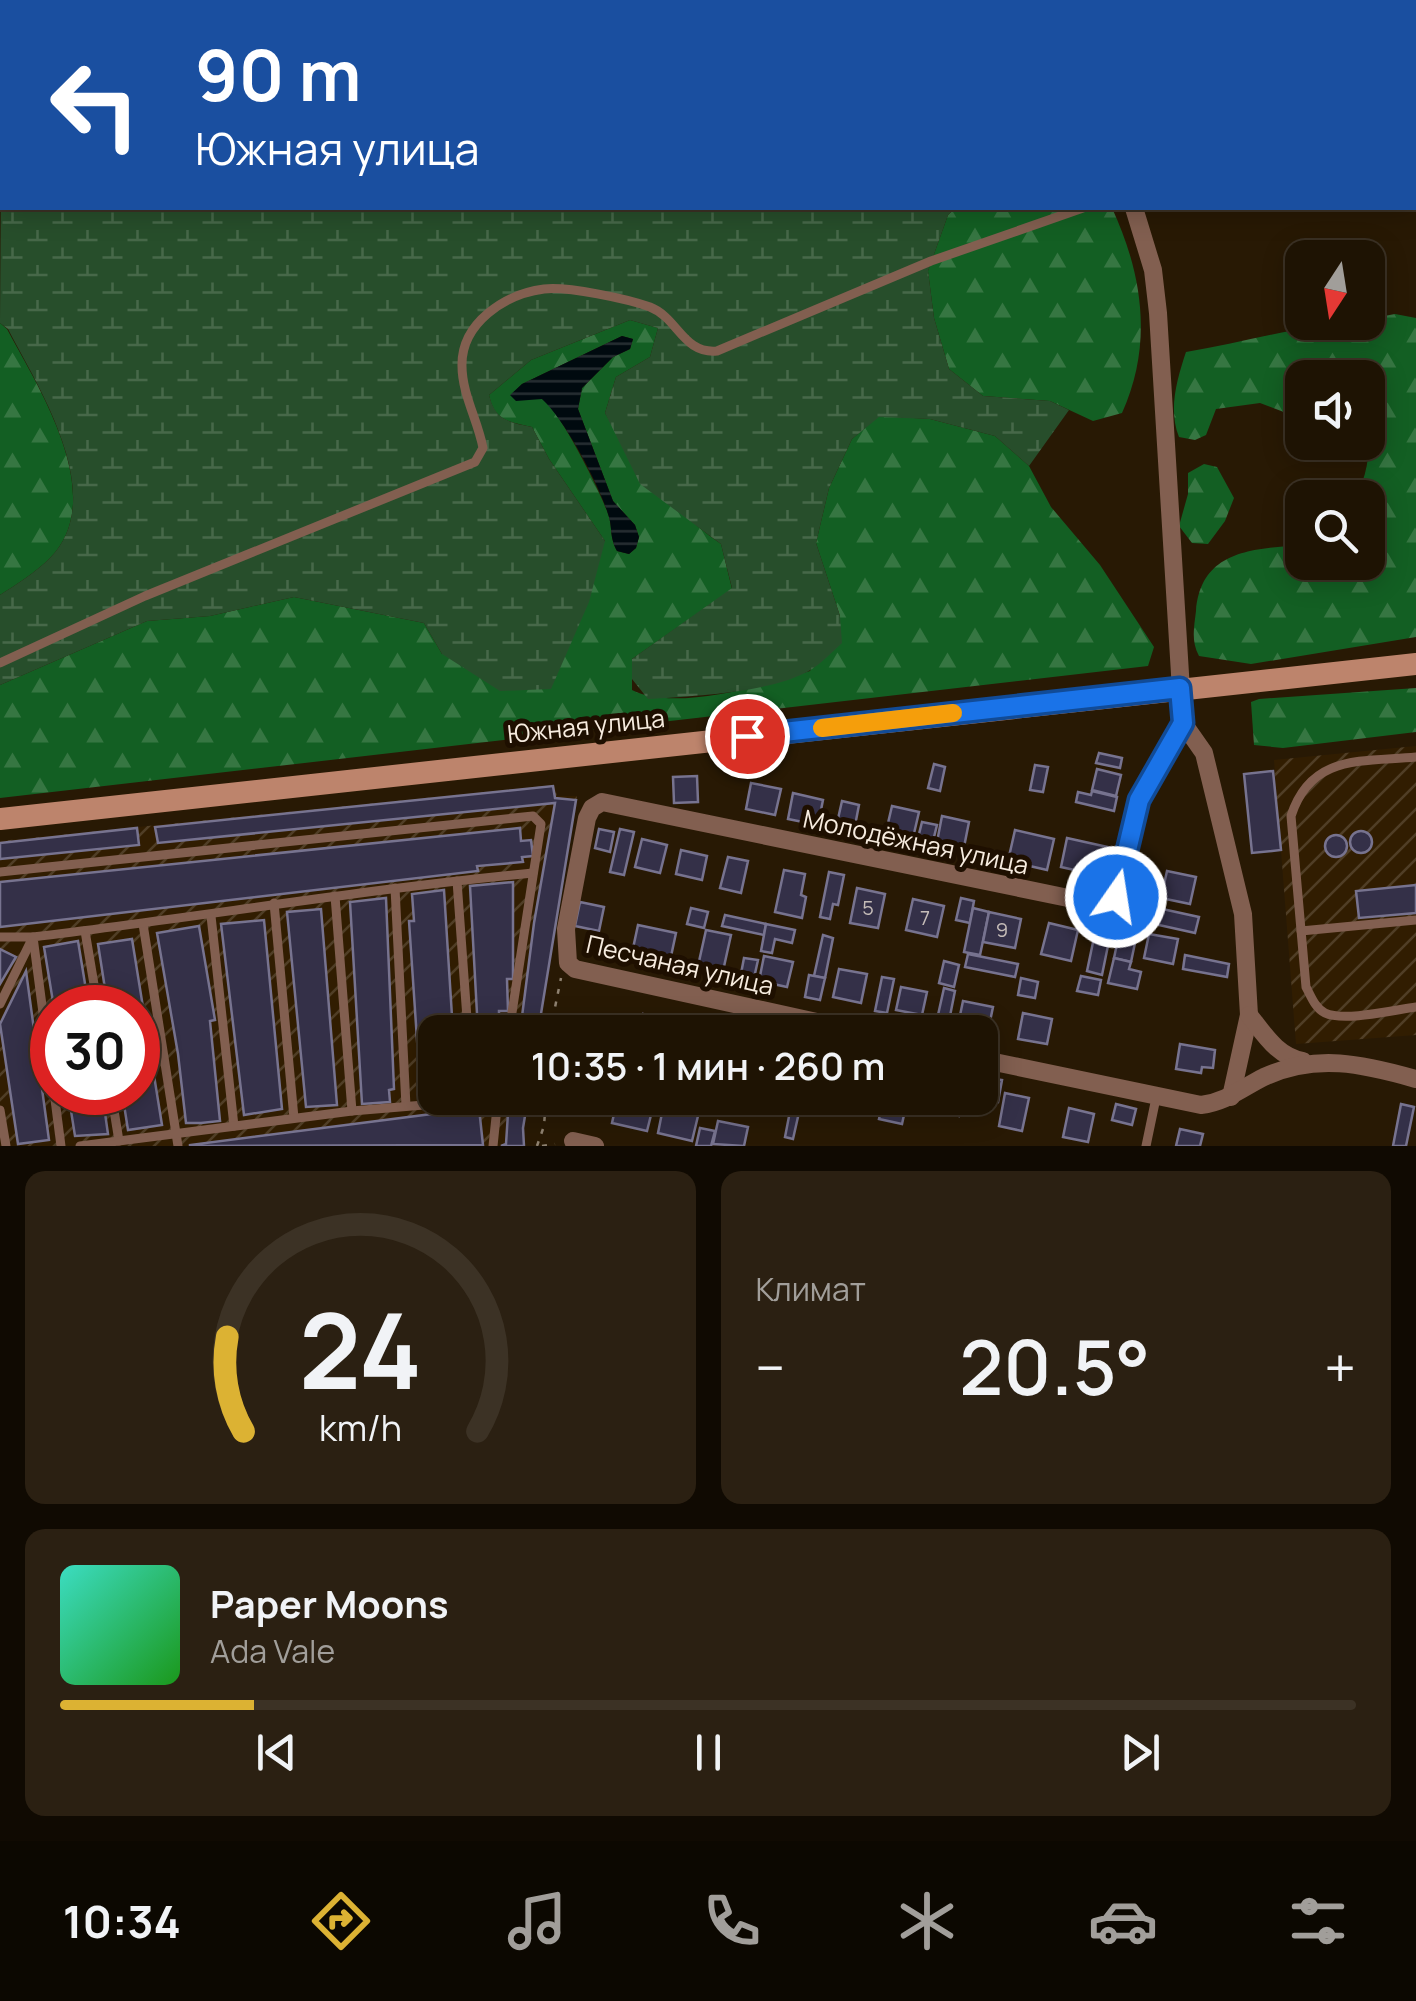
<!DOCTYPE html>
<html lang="ru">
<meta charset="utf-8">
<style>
body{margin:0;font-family:Manrope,sans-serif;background:#2b2012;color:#f1f3f6;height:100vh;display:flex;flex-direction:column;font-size:38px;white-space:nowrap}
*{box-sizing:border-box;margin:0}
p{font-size:32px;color:#a19e9a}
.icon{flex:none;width:55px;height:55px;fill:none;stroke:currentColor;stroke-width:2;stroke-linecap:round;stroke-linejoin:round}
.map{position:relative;height:1146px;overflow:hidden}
.details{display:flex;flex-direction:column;gap:25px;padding:25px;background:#100a02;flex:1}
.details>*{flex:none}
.hud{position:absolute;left:0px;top:0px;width:1418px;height:210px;box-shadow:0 5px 25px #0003,0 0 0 2px #3c3225;background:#1a4fa0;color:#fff;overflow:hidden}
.needle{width:65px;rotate:192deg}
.controls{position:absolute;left:1285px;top:240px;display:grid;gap:20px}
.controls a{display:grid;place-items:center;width:100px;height:100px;border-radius:20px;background:#1e1303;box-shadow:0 5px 25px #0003,0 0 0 2px #3c3225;font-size:50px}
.speed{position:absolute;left:30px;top:985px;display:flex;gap:20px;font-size:50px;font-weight:700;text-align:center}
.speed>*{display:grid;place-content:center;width:130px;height:130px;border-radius:50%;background:#1e1303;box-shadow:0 5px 25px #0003,0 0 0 2px #3c3225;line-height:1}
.speed .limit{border:15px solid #d22;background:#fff;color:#111}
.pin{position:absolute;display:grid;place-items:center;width:85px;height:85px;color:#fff;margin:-42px;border:5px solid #fff;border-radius:50%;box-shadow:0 2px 10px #0007}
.me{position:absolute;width:110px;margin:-55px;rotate:13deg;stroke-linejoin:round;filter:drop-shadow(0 0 8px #0008)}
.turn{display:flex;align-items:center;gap:35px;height:210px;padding:0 30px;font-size:45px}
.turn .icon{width:130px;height:130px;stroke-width:2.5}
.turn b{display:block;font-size:70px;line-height:85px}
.big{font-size:75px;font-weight:600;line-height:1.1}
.details .widget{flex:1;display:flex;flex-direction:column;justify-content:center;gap:15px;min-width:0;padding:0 35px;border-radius:20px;background:#2b2012}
.details .dial{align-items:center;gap:0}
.dial svg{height:260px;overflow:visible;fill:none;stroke:#3c3225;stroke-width:7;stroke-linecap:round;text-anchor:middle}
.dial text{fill:#f1f3f6;stroke:none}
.song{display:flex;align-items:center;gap:30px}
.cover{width:120px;height:120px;border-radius:15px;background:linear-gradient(135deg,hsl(170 70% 55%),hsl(120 70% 35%))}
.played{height:10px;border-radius:5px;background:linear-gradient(90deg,#dcb233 15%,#3c3225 15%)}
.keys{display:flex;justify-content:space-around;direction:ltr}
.heat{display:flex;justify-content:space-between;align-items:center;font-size:55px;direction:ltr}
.details .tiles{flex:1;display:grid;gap:25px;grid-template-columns:1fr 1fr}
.widget:last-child{grid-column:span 2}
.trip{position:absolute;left:418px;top:1015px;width:580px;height:100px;border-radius:20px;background:#1e1303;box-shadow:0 5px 25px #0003,0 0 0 2px #3c3225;font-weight:600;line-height:100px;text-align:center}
.menu{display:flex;height:160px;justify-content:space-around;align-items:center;background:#0c0801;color:#a19e9a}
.menu .icon{width:70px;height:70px}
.menu .current{color:#dcb233}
.menu b{font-size:45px;color:#f1f3f6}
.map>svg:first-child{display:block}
.industrial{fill:url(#industrial-furrows);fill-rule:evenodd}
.forest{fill:url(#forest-firs);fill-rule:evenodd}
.wetland{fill:url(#wetland-marsh)}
.water{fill:url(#water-rules)}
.building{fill:#343048;stroke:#77738f;stroke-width:2.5}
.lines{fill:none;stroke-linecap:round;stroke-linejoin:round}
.path{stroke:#8f8271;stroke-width:2.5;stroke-dasharray:5 8;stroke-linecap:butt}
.lane{stroke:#825f50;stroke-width:9}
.street{stroke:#825f50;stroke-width:18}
.secondary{stroke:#bd846c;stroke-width:22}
.route-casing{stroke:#114b97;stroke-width:25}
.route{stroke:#1a73e8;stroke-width:18}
.slow{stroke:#f59e0b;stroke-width:18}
.labels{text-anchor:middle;stroke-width:10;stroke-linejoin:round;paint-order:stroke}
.number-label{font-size:20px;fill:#c6bdb9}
.street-label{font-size:25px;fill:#f7ecdf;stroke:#1e0f00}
</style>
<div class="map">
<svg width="1416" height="1146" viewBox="0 0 1416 1146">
<defs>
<pattern id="industrial-furrows" width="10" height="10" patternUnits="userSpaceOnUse" patternTransform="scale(2.5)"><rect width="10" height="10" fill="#311d01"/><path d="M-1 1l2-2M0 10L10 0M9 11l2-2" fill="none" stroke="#503e26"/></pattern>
<pattern id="forest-firs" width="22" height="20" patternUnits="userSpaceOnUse" patternTransform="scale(2.5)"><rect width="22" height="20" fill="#135f23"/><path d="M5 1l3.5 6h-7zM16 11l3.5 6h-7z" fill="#367642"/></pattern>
<pattern id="wetland-marsh" width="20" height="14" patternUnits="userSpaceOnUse" patternTransform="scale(2.5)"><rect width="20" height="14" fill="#274e2b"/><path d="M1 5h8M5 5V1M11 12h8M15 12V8" fill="none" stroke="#476849"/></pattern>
<pattern id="water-rules" width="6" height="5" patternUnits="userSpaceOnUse" patternTransform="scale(2.5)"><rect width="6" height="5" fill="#000a0f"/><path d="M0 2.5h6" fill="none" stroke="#262e32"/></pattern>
</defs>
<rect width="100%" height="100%" fill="#281904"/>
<g class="industrial">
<polygon points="1416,746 1416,1035 1296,1044 1274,760"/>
<path d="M554,785L557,796H577L538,1032H435V1098H528L523,1128L524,1146H0V841ZM52,1008H138V1092H52Z"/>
</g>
<g class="forest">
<path d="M955,208H1112C1143,275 1153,345 1122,413L1093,421L1050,401L983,396L949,369L934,318L928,271L948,215Z"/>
<path d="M1395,314L1416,318V637L1251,664L1199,656C1191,641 1194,628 1196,611C1201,550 1253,549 1302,545V562H1368V498L1355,497C1376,464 1368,416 1368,378H1302V419L1260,403L1216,409L1206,435L1195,440L1179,437C1168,410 1177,379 1186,352C1247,342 1305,323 1368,322V319Z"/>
<path d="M630,320L658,328L650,357L616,377L605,413C634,464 673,511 721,544L732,589L632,659V690C673,712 766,685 810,671L840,616L816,543L829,488L852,439L879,416L930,419L995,436L1029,466L1051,507L1100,565L1154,647L1148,666L0,798V685L147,621L210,616L294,597L424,623L442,654L605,541L549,459L532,427C508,422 494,420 489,395L531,360ZM622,336L633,339L630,349L613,357L582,388L578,409L613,501L635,525L639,537L636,548L629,554L617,551C609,536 613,528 608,514C602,494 558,407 542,399C534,395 520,396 511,395L522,384Z"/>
<path d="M0,323L7,329C38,387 110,497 50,558C36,572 16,585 0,595Z"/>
<polygon points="1204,464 1217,467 1234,498 1225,521 1208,544 1192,543 1179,526 1188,494 1188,473"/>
<polygon points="1416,688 1416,732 1283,748 1254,745 1251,702 1259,699"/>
</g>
<g class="wetland">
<polygon points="60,0 888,0 891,2 56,2"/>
<path d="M2,25V208H955L948,215L928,271L934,318L949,369L983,396L1050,401L1069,410L1029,466L995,436L930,419L879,417L852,439L829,488L816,543L840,616L842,643C832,652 823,662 812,669C774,693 692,696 648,699L632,679V659L732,588L721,544L640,484L605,413L616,377L650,357L658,328L630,320L531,360L489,395C495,420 508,422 532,427L549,459L605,541L589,602L551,689L500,691L442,654L424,623L294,597L210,616L147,621L0,685V595C16,585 36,572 50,558C110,497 38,387 8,329L0,323Z"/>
</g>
<path class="water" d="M622,336L633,339L630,349L613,357L582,388L578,409L613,501L635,525L639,537L636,548L629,554L617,551C609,536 613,528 608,514C599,484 565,420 542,399L516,401L510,395L522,384Z"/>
<g class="building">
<polygon points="1099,753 1122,758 1120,768 1096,763"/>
<polygon points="934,764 945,767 940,791 928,788"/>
<polygon points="1035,765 1048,767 1043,792 1030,790"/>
<polygon points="1097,769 1121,775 1116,796 1092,790"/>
<polygon points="1273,771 1281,850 1252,853 1244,774"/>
<polygon points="697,776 698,802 674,803 673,777"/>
<polygon points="751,783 781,789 775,815 746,809"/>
<polygon points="553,786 555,798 576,800 538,1032 520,1032 534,923 555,803 158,843 155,827"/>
<polygon points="1092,791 1117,797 1114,811 1076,802 1078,792 1091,795"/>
<polygon points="793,793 823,800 818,825 788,819"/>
<polygon points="842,801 859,805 853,836 835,832"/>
<polygon points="892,806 919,812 912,842 885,836"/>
<polygon points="942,816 969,822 963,852 936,847"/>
<polygon points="922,822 937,825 932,845 917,842"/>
<polygon points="137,828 139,845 0,859 0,843"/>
<polygon points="520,828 521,841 531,840 533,856 522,857 523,862 477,866 478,871 0,927 0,882"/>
<polygon points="599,829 614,832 610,852 595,848"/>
<polygon points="620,829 634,832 624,875 610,872"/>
<polygon points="1015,830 1054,839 1047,870 1008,861"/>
<circle cx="1361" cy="842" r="11"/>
<circle cx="1336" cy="846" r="11"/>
<polygon points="1067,838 1112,848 1106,877 1061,867"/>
<polygon points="642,839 667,845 660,873 635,867"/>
<polygon points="681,850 707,856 702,880 676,874"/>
<polygon points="728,857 748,861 741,893 720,888"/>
<polygon points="784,870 805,874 801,895 806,897 802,918 775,912"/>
<polygon points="1167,871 1196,877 1190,904 1161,898"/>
<polygon points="829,872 844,875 838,905 833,904 830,919 820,917"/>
<polygon points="513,882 513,979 507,979 508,1011 499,1011 499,1032 478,1032 470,886"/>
<polygon points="1416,885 1416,913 1359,918 1356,891"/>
<polygon points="857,888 885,894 878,928 850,923"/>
<polygon points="444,890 453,1032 435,1032 435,1098 441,1098 421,1099 409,921 414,921 412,894"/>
<polygon points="386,898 394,1089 389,1090 390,1102 362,1104 350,902"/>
<polygon points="961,898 974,901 970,923 956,920"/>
<polygon points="913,899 944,906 937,937 906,930"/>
<polygon points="580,902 604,907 599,931 575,926"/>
<polygon points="1144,905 1199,917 1195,933 1141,921"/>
<polygon points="691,908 708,912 704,928 687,924"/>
<polygon points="973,908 989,912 980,955 964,952"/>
<polygon points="321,909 337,1105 306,1107 287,912"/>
<polygon points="989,912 1021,919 1015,948 983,942"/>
<polygon points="725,915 766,924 764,935 722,926"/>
<polygon points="264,920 282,1109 244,1115 221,924"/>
<polygon points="1049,923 1078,930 1071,961 1041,954"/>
<polygon points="766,924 795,930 792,943 775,939 772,953 761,951"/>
<polygon points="638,925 676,933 670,961 632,953"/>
<polygon points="199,926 215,1020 210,1021 220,1121 201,1123 186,1123 178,1054 157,933"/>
<polygon points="1096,928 1111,931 1102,975 1087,971"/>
<polygon points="706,930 731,935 723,971 698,966"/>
<polygon points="1149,934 1178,939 1173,964 1144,958"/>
<polygon points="823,935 833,938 825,978 814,976"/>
<polygon points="132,939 162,1125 128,1130 122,1092 138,1092 138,1008 108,1008 98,944"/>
<polygon points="1118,939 1135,943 1131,962 1114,958"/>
<polygon points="78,941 89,1008 54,1008 44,947"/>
<polygon points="0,949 16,957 0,984"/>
<polygon points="968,954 1018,964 1015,977 965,967"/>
<polygon points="1185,955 1229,964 1227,977 1183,969"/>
<polygon points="764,956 793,962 787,987 759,981"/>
<polygon points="744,958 758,960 752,987 739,984"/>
<polygon points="1114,958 1131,962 1129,969 1141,972 1137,989 1108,983"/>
<polygon points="944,961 959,965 954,987 939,983"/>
<polygon points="839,969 867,974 861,1003 833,997"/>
<polygon points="26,971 49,1140 18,1144 0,1024"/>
<polygon points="809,975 825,978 820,1000 805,997"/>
<polygon points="1081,976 1101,980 1098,995 1077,991"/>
<polygon points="882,977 894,979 887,1013 875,1011"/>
<polygon points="1021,978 1038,982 1035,998 1018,995"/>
<polygon points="901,987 927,992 922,1015 896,1010"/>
<polygon points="944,988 955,991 948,1026 936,1024"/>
<polygon points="963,1001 993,1007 988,1031 958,1025"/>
<polygon points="1023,1013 1052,1019 1047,1044 1018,1039"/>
<polygon points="643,1014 672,1020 669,1032 639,1032"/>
<polygon points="685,1017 713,1023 711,1032 681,1032"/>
<polygon points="1180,1044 1215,1050 1213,1068 1202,1067 1201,1073 1176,1069"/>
<polygon points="988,1078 1002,1080 998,1102 984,1099"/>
<polygon points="68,1092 102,1092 108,1134 75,1136"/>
<polygon points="1005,1093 1029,1098 1022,1131 999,1126"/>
<polygon points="509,1098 528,1098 523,1128 524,1146 501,1146 506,1144"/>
<polygon points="939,1098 963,1098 959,1116 937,1111"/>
<polygon points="617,1100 653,1107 647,1131 612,1123"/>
<polygon points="883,1101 906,1106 902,1124 879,1119"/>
<polygon points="1116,1104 1136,1109 1132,1125 1112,1120"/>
<polygon points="1401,1104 1414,1107 1406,1146 1393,1146"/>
<polygon points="791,1106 800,1108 793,1139 785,1137"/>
<polygon points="479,1108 483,1145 190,1146 190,1145"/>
<polygon points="663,1108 698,1116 692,1141 658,1133"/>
<polygon points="1069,1108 1094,1114 1088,1142 1063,1137"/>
<polygon points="718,1121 748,1127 744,1146 713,1144"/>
<polygon points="700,1128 715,1131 711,1146 696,1146"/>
<polygon points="1180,1129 1203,1134 1200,1146 1176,1146"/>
</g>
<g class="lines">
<g class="path">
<polyline points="550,1032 561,978"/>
<polyline points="537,1146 544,1126 546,1098"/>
<polyline points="542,1146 555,1144"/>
</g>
<g class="lane">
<polyline points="1415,179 1416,179"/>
<path d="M0,663L145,596L475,462L483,448C478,421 462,394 462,366C461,323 505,294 544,289C567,286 628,299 650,307C678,318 683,354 717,351L931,261L1083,208"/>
<path d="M1416,757C1361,762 1311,754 1291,816L1306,987C1311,996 1315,1008 1325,1013C1344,1022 1394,1010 1416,1007"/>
<polyline points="0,872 533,816 541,824 509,1032"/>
<polyline points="457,881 468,1032"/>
<polyline points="395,888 406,1106"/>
<polyline points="335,896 352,1111"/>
<polyline points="274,903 294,1118"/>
<polyline points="211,916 234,1126"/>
<polyline points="143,924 178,1146"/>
<polyline points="85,931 98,1008"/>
<polyline points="1301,931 1416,920"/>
<polyline points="0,937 33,937 0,1004"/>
<path d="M52,1081L33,937C200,917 366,889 533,873"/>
<polyline points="54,1092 61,1146"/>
<polyline points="111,1092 119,1141"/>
<polyline points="0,1110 6,1146"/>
<polyline points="80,1146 352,1111 472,1101 497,1104"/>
<polyline points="493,1146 498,1098"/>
<polyline points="1146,1146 1156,1098"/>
</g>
<g class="street">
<polyline points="994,0 997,2"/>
<polyline points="1042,0 1042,2"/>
<polyline points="1134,208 1153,270 1158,313 1183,723 1204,753 1243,914 1249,1015 1231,1097"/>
<path d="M1249,1015C1265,1035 1277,1056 1303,1061"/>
<polyline points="862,1032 575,969 568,963 566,929 587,818 592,808 602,802 1107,906 1117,897 1139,800 1183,723"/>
<path d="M980,1059L1201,1105C1226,1102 1242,1088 1264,1077C1316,1053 1363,1064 1416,1079"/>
<polyline points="573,1141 595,1146"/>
</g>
<polyline class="secondary" points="0,819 1416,664"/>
</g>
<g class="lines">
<defs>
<polyline id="route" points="747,736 1180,688 1183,723 1139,800 1116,897"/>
</defs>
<use href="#route" class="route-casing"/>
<use href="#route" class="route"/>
<polyline class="slow" points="822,728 953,713"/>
</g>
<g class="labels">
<g class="number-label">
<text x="868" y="915">5</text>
<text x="925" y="925">7</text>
<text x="1002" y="937">9</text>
</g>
<g class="street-label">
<text transform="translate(586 726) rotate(-6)" y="9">Южная улица</text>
<text transform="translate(916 842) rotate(12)" y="9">Молодёжная улица</text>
<text transform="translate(680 965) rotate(13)" y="9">Песчаная улица</text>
</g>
</g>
</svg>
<div class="controls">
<a><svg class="needle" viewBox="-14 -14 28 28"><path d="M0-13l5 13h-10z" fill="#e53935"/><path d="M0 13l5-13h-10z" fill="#a19e9a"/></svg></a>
<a><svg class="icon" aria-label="sound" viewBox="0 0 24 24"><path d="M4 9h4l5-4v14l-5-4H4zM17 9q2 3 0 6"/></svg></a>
<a><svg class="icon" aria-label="search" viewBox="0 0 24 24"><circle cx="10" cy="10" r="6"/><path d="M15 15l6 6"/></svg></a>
</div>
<div class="speed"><div class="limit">30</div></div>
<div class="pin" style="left:747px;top:736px;background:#d93025"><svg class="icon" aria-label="arrive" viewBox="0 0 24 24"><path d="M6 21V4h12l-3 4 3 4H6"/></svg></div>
<svg class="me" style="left:1116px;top:897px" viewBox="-20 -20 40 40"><circle r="17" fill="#1a73e8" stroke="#fff" stroke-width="3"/><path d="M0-11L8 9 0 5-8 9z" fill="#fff"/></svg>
<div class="trip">10:35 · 1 мин · 260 m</div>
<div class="hud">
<div class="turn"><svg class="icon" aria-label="left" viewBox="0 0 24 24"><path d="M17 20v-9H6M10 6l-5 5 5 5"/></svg><div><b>90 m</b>Южная улица</div></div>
</div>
</div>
<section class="details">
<div class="tiles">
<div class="widget dial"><svg viewBox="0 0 100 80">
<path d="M14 69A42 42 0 1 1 86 69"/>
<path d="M14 69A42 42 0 0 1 9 40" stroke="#dcb233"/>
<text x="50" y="56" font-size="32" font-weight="700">24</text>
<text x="50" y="72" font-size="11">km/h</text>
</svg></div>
<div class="widget"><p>Климат</p>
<div class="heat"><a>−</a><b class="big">20.5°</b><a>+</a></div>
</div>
<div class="widget">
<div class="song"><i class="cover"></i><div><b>Paper Moons</b><p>Ada Vale</p></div></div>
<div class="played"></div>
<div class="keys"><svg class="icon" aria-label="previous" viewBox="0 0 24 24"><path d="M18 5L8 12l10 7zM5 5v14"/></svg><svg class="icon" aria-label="pause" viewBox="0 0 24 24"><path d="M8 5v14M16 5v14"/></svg><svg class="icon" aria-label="next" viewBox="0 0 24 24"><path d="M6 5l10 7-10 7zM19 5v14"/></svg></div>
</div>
</div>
</section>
<nav class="menu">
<b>10:34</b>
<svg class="icon current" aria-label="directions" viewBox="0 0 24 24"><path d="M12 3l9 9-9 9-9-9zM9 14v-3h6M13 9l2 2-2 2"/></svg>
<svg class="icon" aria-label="music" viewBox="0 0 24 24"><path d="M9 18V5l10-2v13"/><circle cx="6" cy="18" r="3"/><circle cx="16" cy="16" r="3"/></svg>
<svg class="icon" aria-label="phone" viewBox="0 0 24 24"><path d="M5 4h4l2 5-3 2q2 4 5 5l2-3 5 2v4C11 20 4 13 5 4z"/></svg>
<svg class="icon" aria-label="climate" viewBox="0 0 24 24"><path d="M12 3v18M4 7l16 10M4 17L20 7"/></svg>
<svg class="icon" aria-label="car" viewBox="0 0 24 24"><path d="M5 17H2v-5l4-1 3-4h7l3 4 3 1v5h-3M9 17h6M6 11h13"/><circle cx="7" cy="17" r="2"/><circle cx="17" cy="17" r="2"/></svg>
<svg class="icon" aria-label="filters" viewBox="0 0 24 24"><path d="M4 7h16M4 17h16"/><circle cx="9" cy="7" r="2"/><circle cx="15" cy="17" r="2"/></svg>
</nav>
